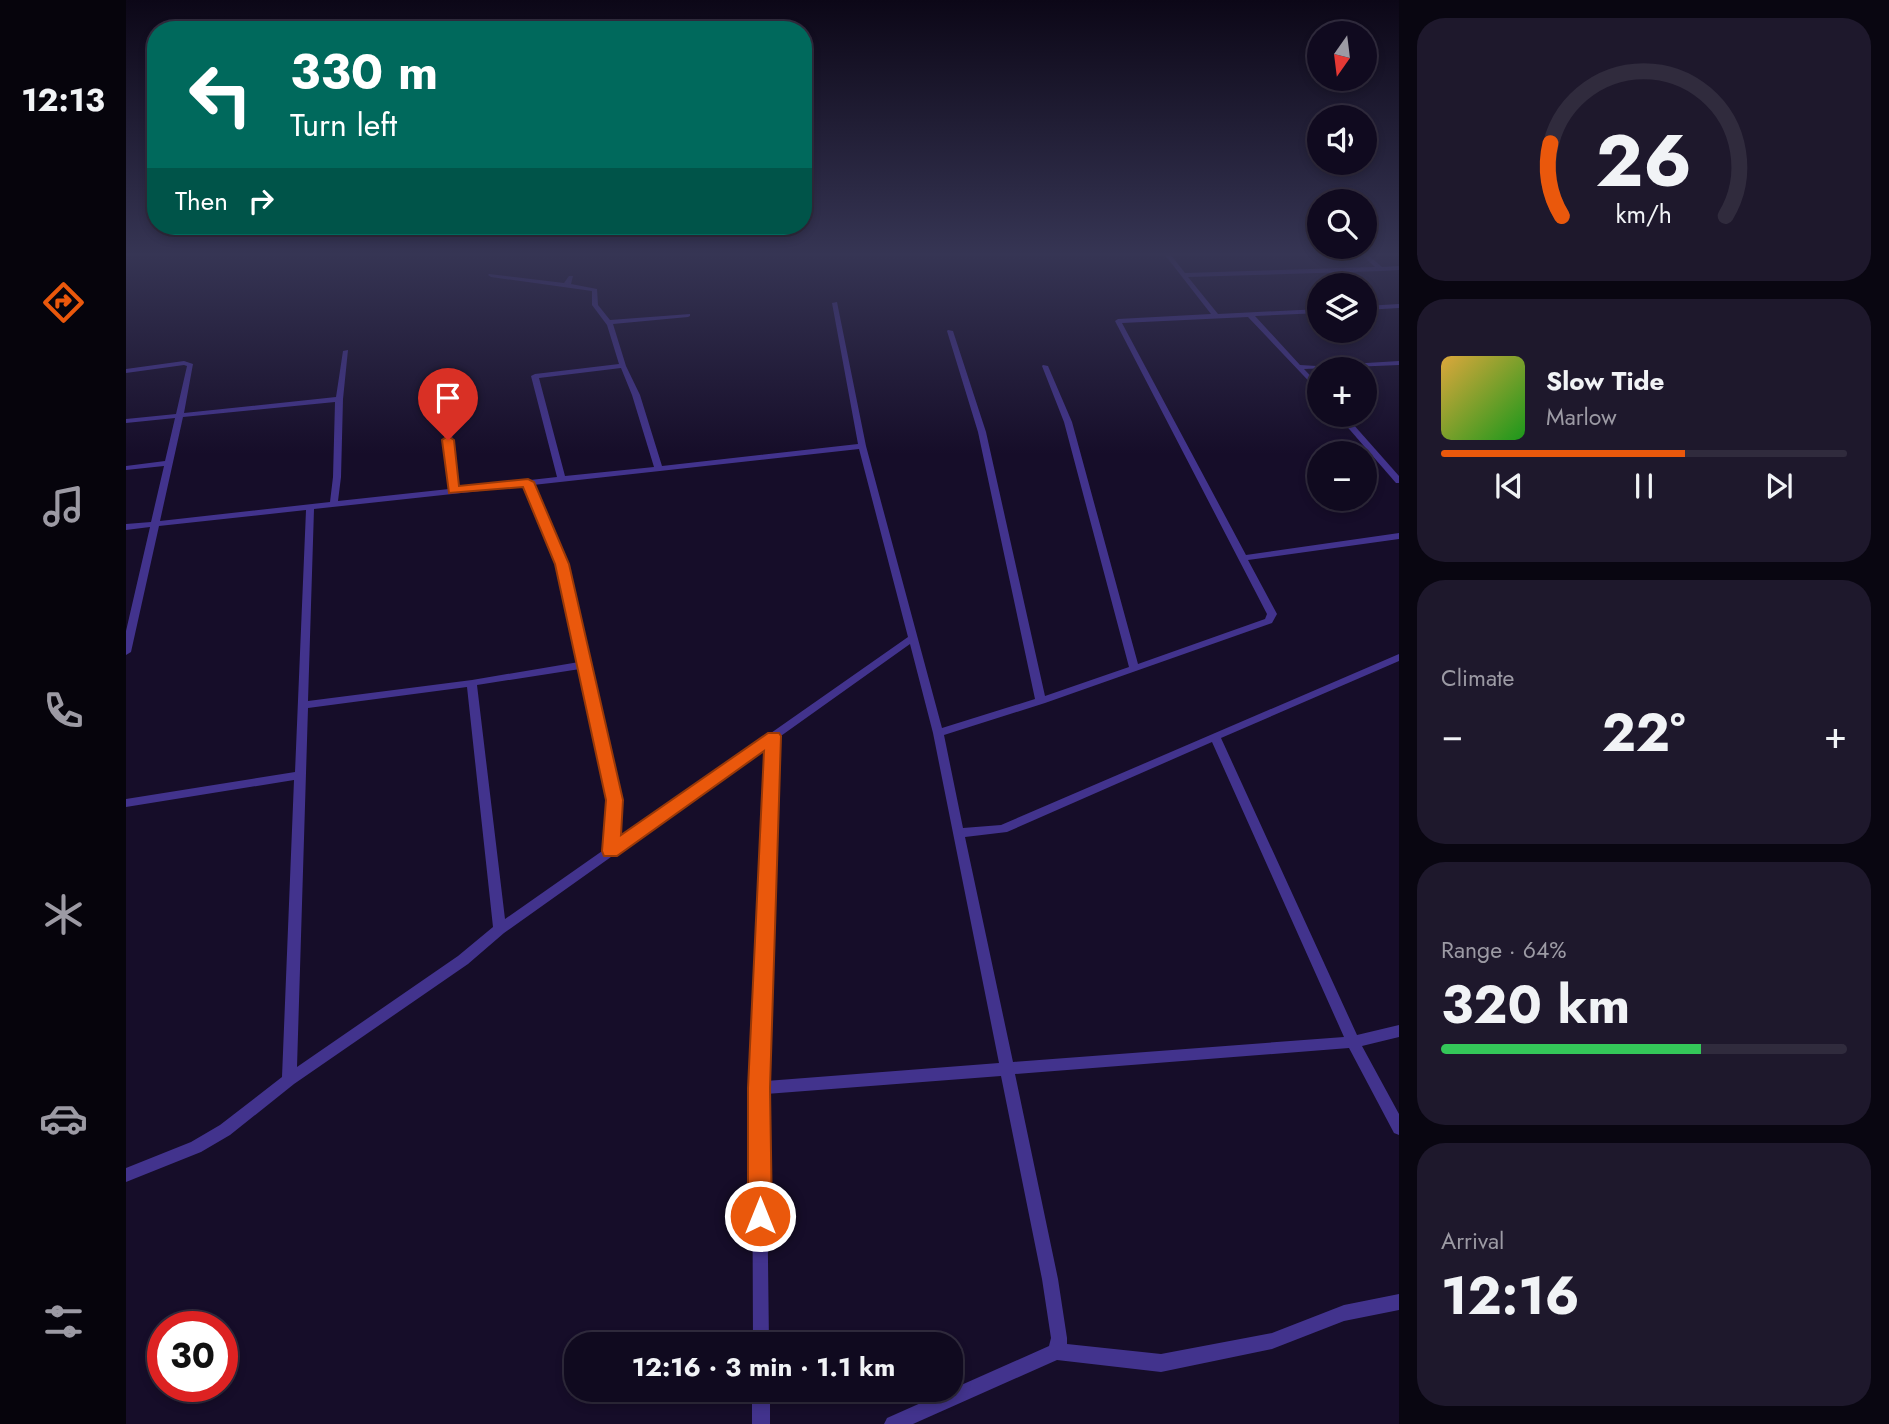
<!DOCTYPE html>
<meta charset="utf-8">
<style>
body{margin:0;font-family:Jost,sans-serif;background:#1e182c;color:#f1f3f6;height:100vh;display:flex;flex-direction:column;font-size:26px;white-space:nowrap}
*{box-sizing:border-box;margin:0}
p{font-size:23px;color:#9c9aa4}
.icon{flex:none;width:38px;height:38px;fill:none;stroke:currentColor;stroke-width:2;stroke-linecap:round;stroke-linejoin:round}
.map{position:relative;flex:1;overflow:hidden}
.drawer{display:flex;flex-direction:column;gap:18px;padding:18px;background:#090611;width:490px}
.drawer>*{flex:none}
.top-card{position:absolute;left:21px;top:21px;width:665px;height:214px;border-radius:28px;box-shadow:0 4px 10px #0003,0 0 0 2px #302b3d;background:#00695c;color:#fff;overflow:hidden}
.needle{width:46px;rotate:194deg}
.fabs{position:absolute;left:1181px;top:21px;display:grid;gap:14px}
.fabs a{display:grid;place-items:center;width:70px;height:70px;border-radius:50%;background:#100a1f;box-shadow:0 4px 10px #0003,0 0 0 2px #302b3d;font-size:35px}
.speed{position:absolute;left:21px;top:1311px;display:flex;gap:14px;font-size:35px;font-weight:700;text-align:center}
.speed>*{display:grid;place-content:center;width:91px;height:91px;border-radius:50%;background:#100a1f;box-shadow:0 4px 10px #0003,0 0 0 2px #302b3d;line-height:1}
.speed .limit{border:10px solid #d22;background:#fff;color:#111}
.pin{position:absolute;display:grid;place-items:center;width:60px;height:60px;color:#fff;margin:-72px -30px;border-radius:50% 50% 50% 0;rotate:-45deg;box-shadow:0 0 7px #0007}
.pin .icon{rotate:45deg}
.me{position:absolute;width:77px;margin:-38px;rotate:0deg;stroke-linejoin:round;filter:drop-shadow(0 0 5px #0008)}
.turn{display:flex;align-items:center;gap:24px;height:147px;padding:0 28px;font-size:32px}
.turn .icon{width:91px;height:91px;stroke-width:2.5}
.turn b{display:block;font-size:49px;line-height:60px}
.then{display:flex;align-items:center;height:66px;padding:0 28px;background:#0003;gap:14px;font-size:26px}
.big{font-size:52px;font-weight:700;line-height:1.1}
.drawer .tile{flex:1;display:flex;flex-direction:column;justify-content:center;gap:10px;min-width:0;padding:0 24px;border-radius:28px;background:#1e182c}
.drawer .dial{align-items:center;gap:0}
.dial svg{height:182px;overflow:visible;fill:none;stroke:#302b3d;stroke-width:7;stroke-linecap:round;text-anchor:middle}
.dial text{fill:#f1f3f6;stroke:none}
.song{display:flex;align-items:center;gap:21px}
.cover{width:84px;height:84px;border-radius:10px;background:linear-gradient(135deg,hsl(40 70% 55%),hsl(120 70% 35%))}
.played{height:7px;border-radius:4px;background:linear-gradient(90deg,#ea580c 60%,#302b3d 60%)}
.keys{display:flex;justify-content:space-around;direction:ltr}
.heat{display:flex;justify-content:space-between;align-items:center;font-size:38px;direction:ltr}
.charge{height:10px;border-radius:5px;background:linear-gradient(90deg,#34c759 64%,#302b3d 0)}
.trip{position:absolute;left:438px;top:1332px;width:399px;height:70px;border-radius:28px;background:#100a1f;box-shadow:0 4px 10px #0003,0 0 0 2px #302b3d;font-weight:700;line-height:70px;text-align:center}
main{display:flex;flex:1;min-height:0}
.tab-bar{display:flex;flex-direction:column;width:126px;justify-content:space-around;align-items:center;background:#06040c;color:#9c9aa4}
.tab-bar .icon{width:49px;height:49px}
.tab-bar .active{color:#ea580c}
.tab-bar b{font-size:32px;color:#f1f3f6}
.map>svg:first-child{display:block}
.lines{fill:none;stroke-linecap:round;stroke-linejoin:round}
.minor{fill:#42338d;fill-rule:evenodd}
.route{fill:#ea580c;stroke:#983908;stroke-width:2}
</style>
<main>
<nav class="tab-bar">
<b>12:13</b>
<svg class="icon active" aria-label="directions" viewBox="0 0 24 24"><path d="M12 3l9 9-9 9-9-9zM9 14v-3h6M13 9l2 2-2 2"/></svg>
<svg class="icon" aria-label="music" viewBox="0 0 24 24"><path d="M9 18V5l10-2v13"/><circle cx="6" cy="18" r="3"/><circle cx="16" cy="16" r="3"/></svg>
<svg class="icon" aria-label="phone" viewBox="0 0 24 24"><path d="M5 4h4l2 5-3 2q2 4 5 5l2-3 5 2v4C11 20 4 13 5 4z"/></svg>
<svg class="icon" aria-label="climate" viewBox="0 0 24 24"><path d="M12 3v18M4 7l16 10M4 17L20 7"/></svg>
<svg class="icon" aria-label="car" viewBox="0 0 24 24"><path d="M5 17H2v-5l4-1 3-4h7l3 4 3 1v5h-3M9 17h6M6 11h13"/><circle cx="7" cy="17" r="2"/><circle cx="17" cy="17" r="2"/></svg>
<svg class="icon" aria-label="filters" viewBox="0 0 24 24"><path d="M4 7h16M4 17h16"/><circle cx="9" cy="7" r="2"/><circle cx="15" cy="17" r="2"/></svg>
</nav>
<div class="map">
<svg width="1273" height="1424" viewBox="0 0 1273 1424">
<rect width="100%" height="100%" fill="#160d29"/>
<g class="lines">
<g class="minor">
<path d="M1039,255H1045L1059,273L1249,267L1236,255H1242L1256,267L1273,266V270L1255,271L1062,277L1092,314L1194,309V313L1129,316L1174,365L1191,366L1273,361V365L1178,369L1194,386V393L1122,317L996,323L1120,555L1273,533V539L1122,560L1151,614L1146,623L919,703L818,735L837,828L875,825L1273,654V661L1095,738L1231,1035L1273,1025V1037L1236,1046L1273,1114V1135L1268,1133L1223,1048L889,1074L932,1279L941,1338V1344L1035,1354L1146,1333L1218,1305L1273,1294V1310L1218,1321L1146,1349L1035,1372L931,1360L787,1424H758L761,1418L923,1346L925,1338L916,1279L875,1076L640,1094L643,1344H627L626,1088L641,746L378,933L342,964L168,1084L104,1135L75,1152L0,1182V1168L65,1142L94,1125L156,1077L168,780L0,807V799L169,772L180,510L33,526L5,652L0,655V631L24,527L0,530V524L25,522L38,466L0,470V466L39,461L49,418L0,423V419L50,414L61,366L58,365L0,373V369L58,361L67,364L58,413L210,397L217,351L222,350L217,399L215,477L212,501L323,489L314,390L318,388L322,390L331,488L431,477L405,376L409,374L493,364L481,325L466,305V291L365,277L362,275L363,274L438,283L443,276H447L445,284L471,289L472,305L484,320L564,314V316L562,317L487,324L500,366L514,395L536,466L732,444L706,303L711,302L740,446L816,728L909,699L852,432L821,331L822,330L827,331L860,432L919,696L1003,667L938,422L916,366L917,365L922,366L946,422L1012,664L1139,619L1141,614L989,321L992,319L1085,314ZM495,368L506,395L528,467L439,476L413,378ZM209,402L207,477L204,502L34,521L57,417ZM733,449L782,637L492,840L495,800L440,564L407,485ZM399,486L432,564L453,662L346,680L182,701L188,509ZM784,644L807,733L873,1063L640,1081L652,738ZM454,669L483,800L479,849L379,919L351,685ZM341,687L367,927L332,956L171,1067L182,708ZM1086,742L1218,1037L887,1062L839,837L881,832Z"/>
<polygon points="1273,304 1273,308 1239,310 1239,306"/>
<polygon points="1211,415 1219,415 1273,476 1273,483 1270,483"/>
<rect x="626" y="1390" width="18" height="34"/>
</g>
</g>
<linearGradient id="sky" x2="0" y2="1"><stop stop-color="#0c0717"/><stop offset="0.56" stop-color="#363554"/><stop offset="1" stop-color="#363554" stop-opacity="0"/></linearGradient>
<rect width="1273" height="454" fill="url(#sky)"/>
<polygon class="route" points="322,436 328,440 333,486 402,479 408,482 443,564 497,800 495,835 642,733 653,733 655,736 644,1088 646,1216 643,1224 634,1228 626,1224 622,1216 622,1088 638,751 491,856 478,856 476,851 480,800 429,564 397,487 323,493 316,440"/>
</svg>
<div class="fabs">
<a><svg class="needle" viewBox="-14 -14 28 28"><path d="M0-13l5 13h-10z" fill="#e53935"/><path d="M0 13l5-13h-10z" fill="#9c9aa4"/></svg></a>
<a><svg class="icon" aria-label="sound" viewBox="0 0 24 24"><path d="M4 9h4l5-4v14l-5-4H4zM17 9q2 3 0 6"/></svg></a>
<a><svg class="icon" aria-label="search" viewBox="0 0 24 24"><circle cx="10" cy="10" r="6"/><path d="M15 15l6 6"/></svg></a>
<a><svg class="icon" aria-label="layers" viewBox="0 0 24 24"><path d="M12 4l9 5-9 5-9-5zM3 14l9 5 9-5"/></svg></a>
<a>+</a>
<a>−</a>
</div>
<div class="speed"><div class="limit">30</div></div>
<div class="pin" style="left:322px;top:440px;background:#d93025"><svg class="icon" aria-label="arrive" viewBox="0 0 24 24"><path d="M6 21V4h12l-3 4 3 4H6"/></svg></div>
<svg class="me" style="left:634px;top:1216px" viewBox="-20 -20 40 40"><circle r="17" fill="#ea580c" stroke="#fff" stroke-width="3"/><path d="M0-11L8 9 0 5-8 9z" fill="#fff"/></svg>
<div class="trip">12:16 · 3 min · 1.1 km</div>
<div class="top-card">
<div class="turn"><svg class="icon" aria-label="left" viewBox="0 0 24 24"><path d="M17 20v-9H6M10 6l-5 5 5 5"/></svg><div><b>330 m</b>Turn left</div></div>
<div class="then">Then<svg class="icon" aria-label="right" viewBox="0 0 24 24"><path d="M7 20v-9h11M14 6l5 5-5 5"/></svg></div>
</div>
</div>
<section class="drawer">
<div class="tile dial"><svg viewBox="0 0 100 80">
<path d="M14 69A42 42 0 1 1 86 69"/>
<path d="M14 69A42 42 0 0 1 9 37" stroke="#ea580c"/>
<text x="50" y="56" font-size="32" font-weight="700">26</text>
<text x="50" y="72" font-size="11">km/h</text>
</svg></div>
<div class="tile">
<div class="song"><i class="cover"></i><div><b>Slow Tide</b><p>Marlow</p></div></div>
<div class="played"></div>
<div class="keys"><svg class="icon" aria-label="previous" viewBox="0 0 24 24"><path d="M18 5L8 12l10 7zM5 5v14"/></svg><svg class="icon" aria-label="pause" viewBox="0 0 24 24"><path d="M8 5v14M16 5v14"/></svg><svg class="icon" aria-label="next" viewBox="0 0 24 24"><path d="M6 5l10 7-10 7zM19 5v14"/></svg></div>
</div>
<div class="tile"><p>Climate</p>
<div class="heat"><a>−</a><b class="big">22°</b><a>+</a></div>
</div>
<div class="tile"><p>Range · 64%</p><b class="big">320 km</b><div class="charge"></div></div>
<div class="tile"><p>Arrival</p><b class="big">12:16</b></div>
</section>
</main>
